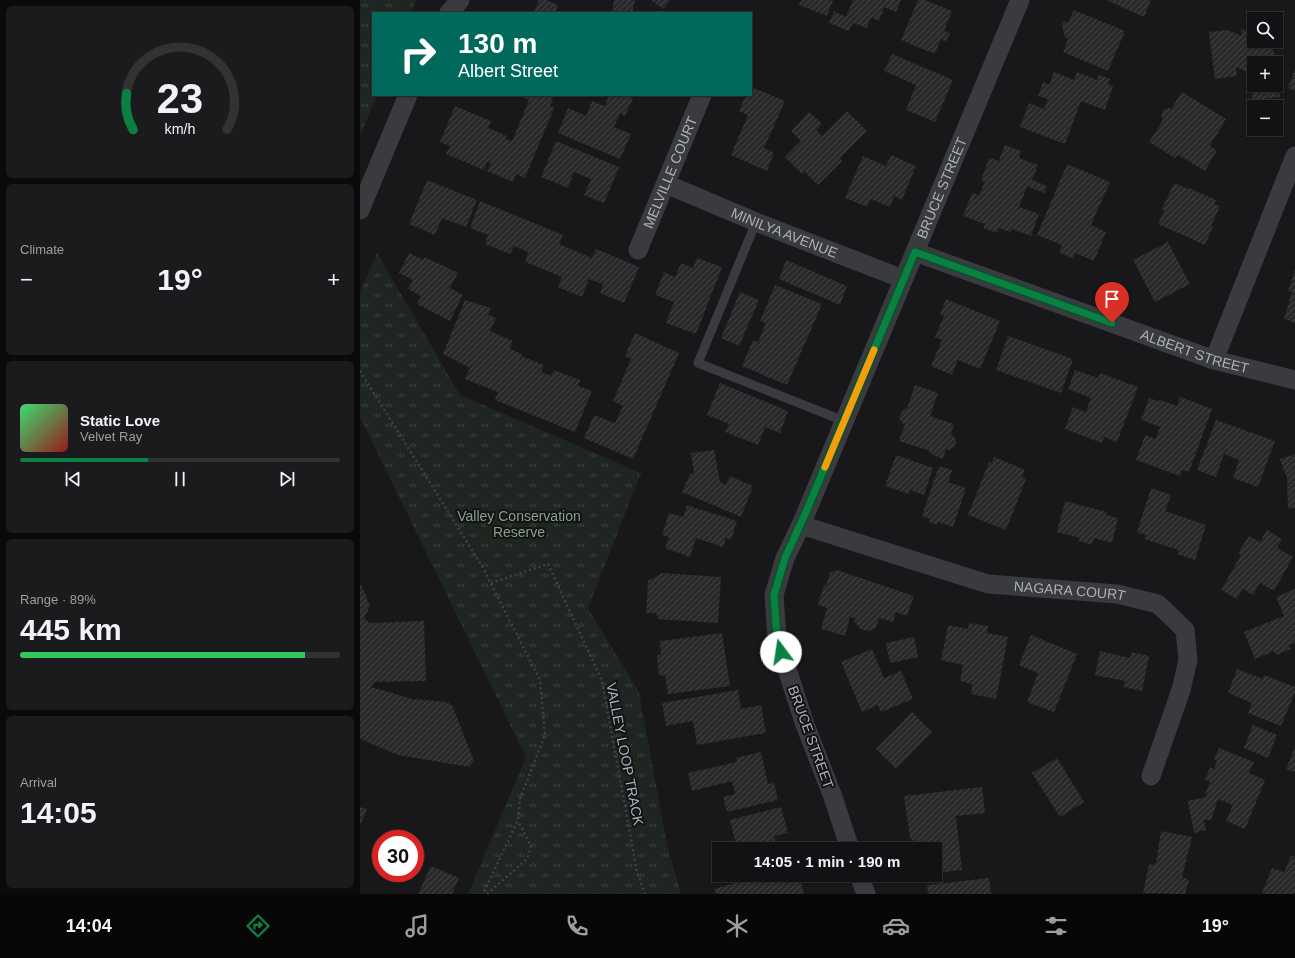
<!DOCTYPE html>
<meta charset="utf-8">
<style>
body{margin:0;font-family:Arial,sans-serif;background:#1b1b1d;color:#f1f3f6;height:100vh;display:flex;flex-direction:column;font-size:15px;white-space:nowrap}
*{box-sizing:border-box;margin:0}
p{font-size:13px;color:#9c9ea0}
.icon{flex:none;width:22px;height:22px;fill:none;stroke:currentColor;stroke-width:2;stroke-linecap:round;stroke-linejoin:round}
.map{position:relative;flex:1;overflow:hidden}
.drawer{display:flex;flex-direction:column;gap:6px;padding:6px;background:#0a0a0b;width:360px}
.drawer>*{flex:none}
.hud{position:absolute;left:12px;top:12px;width:380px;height:84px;border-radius:0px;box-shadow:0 1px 3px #0004,0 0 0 1px #313234;background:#00695c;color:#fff;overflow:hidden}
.tools{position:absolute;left:887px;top:12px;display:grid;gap:8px}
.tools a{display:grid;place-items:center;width:36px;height:36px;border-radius:0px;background:#121214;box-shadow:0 1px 3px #0004,0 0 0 1px #313234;font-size:20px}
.speed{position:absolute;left:12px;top:830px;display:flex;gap:8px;font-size:20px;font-weight:700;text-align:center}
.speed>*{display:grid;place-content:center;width:52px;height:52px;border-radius:50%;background:#121214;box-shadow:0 1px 3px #0004,0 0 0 1px #313234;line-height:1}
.speed .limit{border:6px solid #d22;background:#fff;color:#111}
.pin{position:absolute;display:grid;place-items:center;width:34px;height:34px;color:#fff;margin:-41px -17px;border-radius:50% 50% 50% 0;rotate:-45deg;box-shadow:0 0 4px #0007}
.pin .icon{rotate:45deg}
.me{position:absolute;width:44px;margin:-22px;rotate:346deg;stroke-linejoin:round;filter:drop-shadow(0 0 3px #0008)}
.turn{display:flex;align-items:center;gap:14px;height:84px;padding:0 20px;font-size:18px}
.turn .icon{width:52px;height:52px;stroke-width:2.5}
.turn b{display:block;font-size:28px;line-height:34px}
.big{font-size:30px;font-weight:800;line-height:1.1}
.drawer .card{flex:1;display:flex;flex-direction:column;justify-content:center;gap:6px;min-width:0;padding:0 14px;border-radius:6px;background:#1b1b1d}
.drawer .dial{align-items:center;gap:0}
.dial svg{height:104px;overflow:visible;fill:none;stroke:#313234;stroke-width:7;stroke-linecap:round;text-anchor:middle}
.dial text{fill:#f1f3f6;stroke:none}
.song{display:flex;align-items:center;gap:12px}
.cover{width:48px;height:48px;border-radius:6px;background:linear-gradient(135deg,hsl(140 70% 55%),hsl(0 70% 35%))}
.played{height:4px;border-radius:2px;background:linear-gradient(90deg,#0b8043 40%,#313234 40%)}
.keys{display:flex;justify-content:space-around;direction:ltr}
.heat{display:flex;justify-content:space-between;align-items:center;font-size:22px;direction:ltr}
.charge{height:6px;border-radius:3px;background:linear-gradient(90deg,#34c759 89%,#313234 0)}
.trip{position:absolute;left:352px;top:842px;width:230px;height:40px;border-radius:0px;background:#121214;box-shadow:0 1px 3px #0004,0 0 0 1px #313234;font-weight:800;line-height:40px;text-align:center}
.menu{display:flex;height:64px;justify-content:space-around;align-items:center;background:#070708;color:#9c9ea0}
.menu .icon{width:28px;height:28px}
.menu .selected{color:#0b8043}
.menu b{font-size:18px;color:#f1f3f6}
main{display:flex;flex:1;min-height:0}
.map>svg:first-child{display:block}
.grass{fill:url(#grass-tufts)}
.building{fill:url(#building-hatch)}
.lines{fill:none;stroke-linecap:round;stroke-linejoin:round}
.path{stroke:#404245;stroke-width:2.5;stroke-dasharray:2 3;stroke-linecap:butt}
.lane{stroke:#3a3b3f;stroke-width:9}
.street{stroke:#3a3b3f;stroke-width:19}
.route-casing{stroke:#07532c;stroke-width:10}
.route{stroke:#0b8043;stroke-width:7}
.slow{stroke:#f59e0b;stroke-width:7}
.labels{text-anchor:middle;stroke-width:4;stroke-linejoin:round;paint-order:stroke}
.street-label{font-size:14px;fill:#acb0b8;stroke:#131315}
.park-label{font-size:14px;fill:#86a187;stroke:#131315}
</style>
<main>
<section class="drawer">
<div class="card dial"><svg viewBox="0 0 100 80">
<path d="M14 69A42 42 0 1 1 86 69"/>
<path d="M14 69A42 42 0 0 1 9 41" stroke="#0b8043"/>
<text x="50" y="56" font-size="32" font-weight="700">23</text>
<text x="50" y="72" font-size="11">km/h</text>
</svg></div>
<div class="card"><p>Climate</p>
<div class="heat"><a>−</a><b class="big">19°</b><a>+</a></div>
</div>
<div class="card">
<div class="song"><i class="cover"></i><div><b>Static Love</b><p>Velvet Ray</p></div></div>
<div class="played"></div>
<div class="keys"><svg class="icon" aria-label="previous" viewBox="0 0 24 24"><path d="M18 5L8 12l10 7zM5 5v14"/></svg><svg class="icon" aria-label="pause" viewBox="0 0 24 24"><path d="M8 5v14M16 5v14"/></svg><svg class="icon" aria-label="next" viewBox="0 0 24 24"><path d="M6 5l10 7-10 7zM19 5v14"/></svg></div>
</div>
<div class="card"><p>Range · 89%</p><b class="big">445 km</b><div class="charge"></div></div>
<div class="card"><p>Arrival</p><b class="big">14:05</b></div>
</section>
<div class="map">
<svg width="935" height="894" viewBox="0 0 935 894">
<defs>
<pattern id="grass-tufts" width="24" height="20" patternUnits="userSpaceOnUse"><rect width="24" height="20" fill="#1f2520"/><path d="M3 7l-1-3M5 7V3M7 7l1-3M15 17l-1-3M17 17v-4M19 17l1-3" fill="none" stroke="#3d423e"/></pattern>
<pattern id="building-hatch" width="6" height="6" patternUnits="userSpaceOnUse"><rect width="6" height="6" fill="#29292b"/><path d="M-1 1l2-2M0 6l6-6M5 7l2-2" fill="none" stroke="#454648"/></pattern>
</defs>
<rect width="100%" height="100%" fill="#18181a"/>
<g class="grass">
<polygon points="0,0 56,0 51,13 13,13 13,95 17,95 0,136"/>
<polygon points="17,253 100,395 281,473 228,608 279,692 307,845 321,894 108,894 166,757 0,417 0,292"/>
</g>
<g class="building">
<polygon points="179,0 186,0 198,5 195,13 174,13"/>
<polygon points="254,0 275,0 272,13 252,13"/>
<polygon points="291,0 310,0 303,9"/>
<polygon points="441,0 473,0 467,16 439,5"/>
<polygon points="493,0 541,0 536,12 524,7 519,21 511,17 507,28 493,23 489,31 469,23 474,11 486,17"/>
<polygon points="558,0 565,0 592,11 584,31 590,33 586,42 581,39 575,54 541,40"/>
<polygon points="746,0 791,0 784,17"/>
<polygon points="714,10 765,31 748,71 703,52 708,39 705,37 702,25 704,21 708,23"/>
<polygon points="894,28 894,41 912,41 915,63 894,63 894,85 916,85 917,76 920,97 893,100 889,73 876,67 877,76 855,79 849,32 867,30 882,36 881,30"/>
<polygon points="532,54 593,80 575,122 546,110 556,85 524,71"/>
<polygon points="935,69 935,91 928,88"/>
<polygon points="694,72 714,80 717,72 737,80 739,75 750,79 748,84 753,86 745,110 721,101 705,144 660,127 669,103 684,109 688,99 678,96 683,82 689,85"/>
<polygon points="391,87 425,101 404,148 414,153 407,171 371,155 388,115 379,111 386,95 391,95"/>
<polygon points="822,92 866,119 850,146 857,150 845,171 818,155 815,158 789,142 803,120 801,115 803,110 809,108 811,109"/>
<polygon points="158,95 194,95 190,106 194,108 165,178 156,174 153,182 127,171 131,163 127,162 124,170 86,154 90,146 80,142 95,106 131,121 128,128 147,136 145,139 152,141 169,100"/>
<polygon points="249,95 266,95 273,98 265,116 260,113 254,127 271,134 260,159 198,133 208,108 226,116 232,101 245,106"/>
<polygon points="487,111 507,131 480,158 482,161 458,185 444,171 442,174 425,157 441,141 431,131 449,112 462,124 456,130 462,136"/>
<polygon points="196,141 259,167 244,203 224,195 231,179 214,172 208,188 181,177"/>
<polygon points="645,145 661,151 659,158 678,165 672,180 687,186 684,193 667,186 659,207 679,214 671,236 652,229 650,232 639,228 637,233 623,228 625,224 603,216 612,193 619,195 625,182 621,180 629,158 639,161"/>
<polygon points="531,155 556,166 542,200 534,196 530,207 511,199 507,207 485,198 503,156 526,166"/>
<polygon points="707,164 750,182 731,225 746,232 734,261 715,253 713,259 699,252 702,245 677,235"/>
<polygon points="67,180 117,200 106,227 82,218 75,235 49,224"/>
<polygon points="814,183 828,189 829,188 856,200 854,204 860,206 851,226 853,227 845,245 798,224 804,211 802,209"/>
<polygon points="120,201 203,235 199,244 232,258 236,249 279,267 264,303 240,293 243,284 229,279 222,297 198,287 202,277 165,262 168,252 154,246 150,254 125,244 128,235 110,228"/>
<polygon points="808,242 830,284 795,302 773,260"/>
<polygon points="49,253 63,260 65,257 98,273 90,288 103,295 90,321 57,304 61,296 48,289 53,280 39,273"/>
<polygon points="337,258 362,267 336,334 306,323 314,302 295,295 304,272 315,277 321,263 333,268"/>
<polygon points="426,260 487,286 480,305 419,279"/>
<polygon points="935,270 935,323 924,319 932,292 928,291"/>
<polygon points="415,285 462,304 427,385 382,366 393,340 398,342 406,323 400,321"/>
<polygon points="380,292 399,300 379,346 361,338"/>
<polygon points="586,299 640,321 620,369 598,360 592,375 571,366 582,340 575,337 584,316 580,315"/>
<polygon points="105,300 131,308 128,315 136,318 130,331 153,341 150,349 162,354 161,356 184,365 181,372 191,376 194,370 220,380 218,386 232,391 215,432 135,400 138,392 105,379 110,368 83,354"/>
<polygon points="275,333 319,353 273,459 224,438 234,415 255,423 263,406 253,401 271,359 265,356"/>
<polygon points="648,336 713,359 701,393 636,370"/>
<polygon points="715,370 738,378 740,373 778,387 757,442 744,437 742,443 705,429 713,407 726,412 731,398 708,389"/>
<polygon points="360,383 428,411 420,433 405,427 398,445 365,432 369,424 347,415"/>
<polygon points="555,385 578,393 570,416 594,424 591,435 594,436 596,441 595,447 589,450 586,449 583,459 573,455 573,454 569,453 570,451 539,441 545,424 542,423 539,417 542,411 547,408"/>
<polygon points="820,397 852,409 829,472 822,470 820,476 776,460 785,435 796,439 800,427 781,420 789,398 798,401 800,400 817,406"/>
<polygon points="856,420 915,441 898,487 873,478 879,460 864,454 856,477 837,470"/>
<polygon points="354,450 360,482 366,485 370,476 393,486 381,517 322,492 330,474 334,473 331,453"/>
<polygon points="935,454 935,508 928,508 927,476 926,476 920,459"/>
<polygon points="536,455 573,468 564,495 550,490 549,494 525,486"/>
<polygon points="634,457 665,470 662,477 666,479 646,530 608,515 629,462 632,463"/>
<polygon points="579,466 592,470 588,482 606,488 593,527 578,522 577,525 569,522 570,519 562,516"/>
<polygon points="791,488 811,495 805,511 846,525 835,560 817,554 819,550 784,539 786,535 777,532"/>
<polygon points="705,501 747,512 746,515 758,518 752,543 734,538 732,545 719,541 720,538 697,532"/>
<polygon points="327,505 377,521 371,540 366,538 363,547 336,538 330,557 305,548 309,537 302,535 309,513 323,517"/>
<polygon points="907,530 922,539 917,548 933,557 914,591 900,583 893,595 883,589 877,599 861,590 881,555 878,553 889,536 900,542"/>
<polygon points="477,570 554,596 547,616 536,612 533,622 519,618 516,628 508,631 500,629 494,621 495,618 490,617 485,636 461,629 467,608 458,605 464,585 466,586 470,573"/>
<polygon points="302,573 361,577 358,623 298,619 296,613 286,613 288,581"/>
<polygon points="0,582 10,606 4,618 10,623 64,621 66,681 14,682 11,687 52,699 86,702 92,705 114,761 109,767 38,755 0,739"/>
<polygon points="935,589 935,643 929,645 931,649 916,655 914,651 895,659 884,632 924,616 916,597"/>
<polygon points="609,623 628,626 627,633 648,637 636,699 611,694 612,684 600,681 603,665 581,660 588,625 608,629"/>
<polygon points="362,633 370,686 308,694 305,675 299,676 297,656 301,654 300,641"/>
<polygon points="671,635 717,654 694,712 667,702 678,673 659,665"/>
<polygon points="554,637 558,657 530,663 526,643"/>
<polygon points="512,649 524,678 541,671 553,699 521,712 518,705 502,712 481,662"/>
<polygon points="740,651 770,658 771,652 789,656 782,691 763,687 765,681 735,675"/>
<polygon points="877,669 903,679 904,675 935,687 935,692 921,726 888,713 892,703 868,693"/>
<polygon points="378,690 381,709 401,705 406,733 337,745 333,721 306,726 302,703"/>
<polygon points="552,712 572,732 536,769 516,749"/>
<polygon points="893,725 917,735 908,758 884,748"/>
<polygon points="935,747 935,772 926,769"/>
<polygon points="859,748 894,762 889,773 905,780 885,829 866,821 873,805 858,799 851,820 844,820 846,830 834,833 828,801 846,797 847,794 845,794 850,782 845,780 850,767 854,769 857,761 854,759"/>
<polygon points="401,752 408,784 414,783 418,800 367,812 363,797 375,794 372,781 332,791 328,773 377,762 376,758"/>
<polygon points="697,758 724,802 700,817 672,773"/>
<polygon points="622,787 625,813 596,816 602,870 575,873 575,849 558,849 558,845 550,838 544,796"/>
<polygon points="0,807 7,809 0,826"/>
<polygon points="421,807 428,833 414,836 417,849 377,849 370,820"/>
<polygon points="801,831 832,837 822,877 829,880 825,894 783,893 789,864 792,865 796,863"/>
<polygon points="931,856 935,857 935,894 905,894 902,893 912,868 924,872"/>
<polygon points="71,866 99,878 92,894 58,894"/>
<polygon points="404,875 439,875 444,894 356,894 354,889"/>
<polygon points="629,878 631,894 568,894 567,885"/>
</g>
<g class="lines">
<g class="path">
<polyline points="0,371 122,566 180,680 185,735 160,799 158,820 123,894"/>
<polyline points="131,583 188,564 242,681 277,872 285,894"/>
<polyline points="127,894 167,859 171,846 158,821"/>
</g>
<polyline class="lane" points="396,222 338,363 484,421"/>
<g class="street">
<polyline points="89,13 100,0"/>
<path id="s1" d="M306,184L396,222L543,279"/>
<polyline points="0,210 48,95"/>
<path id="s2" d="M278,250L342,95"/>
<path id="s3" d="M555,252L854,360L935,380"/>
<polyline points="854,360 935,156"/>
<path id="s4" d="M441,525L628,584L757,594L798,604L825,630L828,660L821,690L791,776"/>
<path id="s5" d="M490,849L473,797L444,722L417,638L414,595L425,558L441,525L660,0"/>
<polyline points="499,875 506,894"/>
</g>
</g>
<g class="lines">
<defs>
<polyline id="route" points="421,652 417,638 414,595 425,558 446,512 555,252 752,323"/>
</defs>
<use href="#route" class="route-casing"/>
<use href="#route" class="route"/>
<polyline class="slow" points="465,467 514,350"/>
</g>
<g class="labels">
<g class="street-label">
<text dy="5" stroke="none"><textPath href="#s2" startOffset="84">MELVILLE COURT</textPath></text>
<text dy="5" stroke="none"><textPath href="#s5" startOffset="707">BRUCE STREET</textPath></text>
<text dy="5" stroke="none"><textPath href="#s1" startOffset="128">MINILYA AVENUE</textPath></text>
<text dy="5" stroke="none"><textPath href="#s3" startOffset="297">ALBERT STREET</textPath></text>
<text dy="5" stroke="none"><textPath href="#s4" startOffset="278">NAGARA COURT</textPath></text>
<text transform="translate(451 737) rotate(70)" y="5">BRUCE STREET</text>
<text transform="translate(265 754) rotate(79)" y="5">VALLEY LOOP TRACK</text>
</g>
<g class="park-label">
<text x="159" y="521">Valley Conservation<tspan x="159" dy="16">Reserve</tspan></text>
</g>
</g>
</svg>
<div class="tools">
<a><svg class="icon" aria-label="search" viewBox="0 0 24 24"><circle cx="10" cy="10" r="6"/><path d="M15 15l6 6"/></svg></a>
<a>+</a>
<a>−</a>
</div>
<div class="speed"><div class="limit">30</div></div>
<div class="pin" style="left:752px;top:323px;background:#d93025"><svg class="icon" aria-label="arrive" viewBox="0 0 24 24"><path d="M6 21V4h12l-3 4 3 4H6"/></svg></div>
<svg class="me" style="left:421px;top:652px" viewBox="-20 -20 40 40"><circle r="19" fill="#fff"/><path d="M0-13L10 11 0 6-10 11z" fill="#0b8043"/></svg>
<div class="trip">14:05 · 1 min · 190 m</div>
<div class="hud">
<div class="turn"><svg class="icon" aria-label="right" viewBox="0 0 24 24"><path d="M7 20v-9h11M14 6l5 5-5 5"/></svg><div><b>130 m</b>Albert Street</div></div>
</div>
</div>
</main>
<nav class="menu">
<b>14:04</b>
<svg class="icon selected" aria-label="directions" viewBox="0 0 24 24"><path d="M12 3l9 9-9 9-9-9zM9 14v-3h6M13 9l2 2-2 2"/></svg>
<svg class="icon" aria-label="music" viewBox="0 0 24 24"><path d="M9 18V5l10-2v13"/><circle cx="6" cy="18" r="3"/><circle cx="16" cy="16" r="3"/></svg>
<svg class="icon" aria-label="phone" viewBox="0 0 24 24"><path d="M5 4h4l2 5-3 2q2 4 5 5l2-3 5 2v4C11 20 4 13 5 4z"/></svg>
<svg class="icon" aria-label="climate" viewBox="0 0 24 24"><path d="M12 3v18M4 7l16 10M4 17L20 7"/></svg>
<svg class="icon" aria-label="car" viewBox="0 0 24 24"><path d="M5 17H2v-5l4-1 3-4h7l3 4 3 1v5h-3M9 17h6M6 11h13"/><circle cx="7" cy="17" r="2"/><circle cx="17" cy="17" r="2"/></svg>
<svg class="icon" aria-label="filters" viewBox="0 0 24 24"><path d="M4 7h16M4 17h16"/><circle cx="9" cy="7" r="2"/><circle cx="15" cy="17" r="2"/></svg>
<b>19°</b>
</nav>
